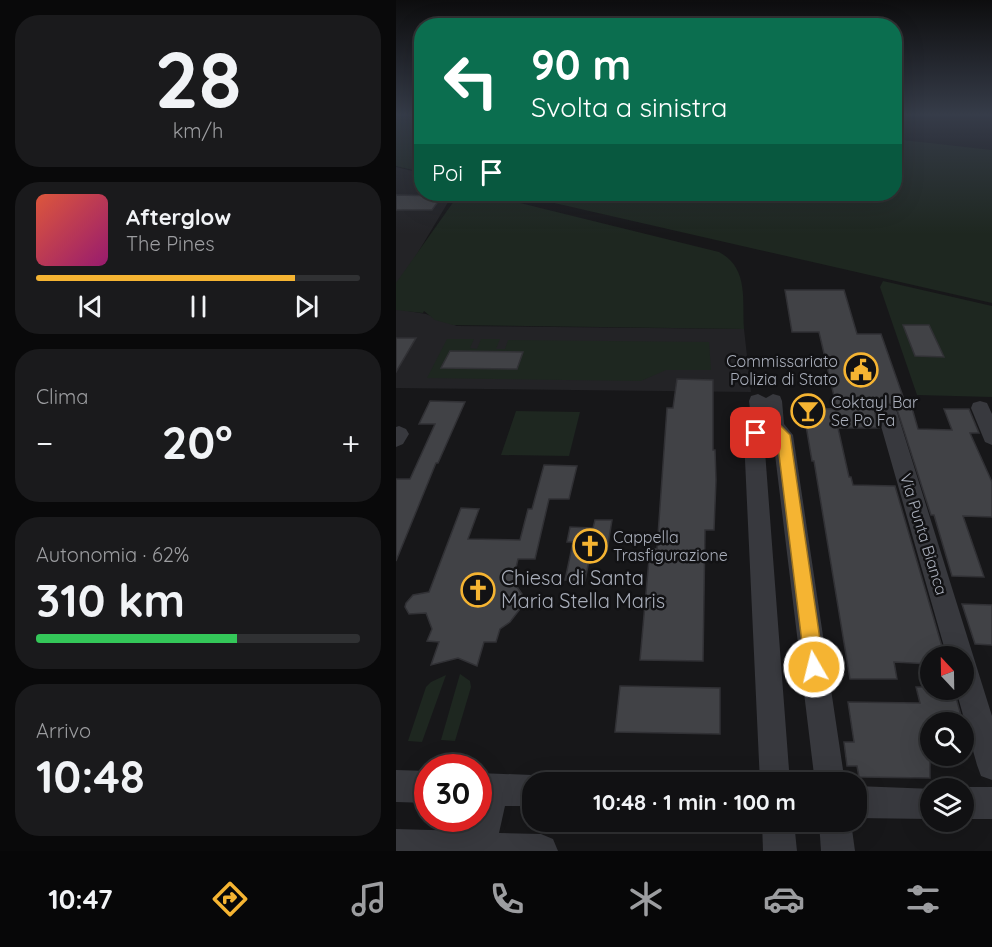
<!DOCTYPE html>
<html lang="it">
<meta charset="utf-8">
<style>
body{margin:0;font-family:Quicksand,sans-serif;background:#1a1a1c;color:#f1f3f6;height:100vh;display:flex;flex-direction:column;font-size:22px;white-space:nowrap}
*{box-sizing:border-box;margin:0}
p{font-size:20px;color:#9c9da0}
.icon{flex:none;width:33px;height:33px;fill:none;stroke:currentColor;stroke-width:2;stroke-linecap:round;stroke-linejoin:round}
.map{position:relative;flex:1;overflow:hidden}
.sheet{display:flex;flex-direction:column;gap:15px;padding:15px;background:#09090a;width:396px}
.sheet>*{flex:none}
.guide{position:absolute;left:18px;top:18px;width:488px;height:183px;border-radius:24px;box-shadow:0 6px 24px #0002,0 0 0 2px #303133;background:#0b6e4f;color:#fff;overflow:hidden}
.needle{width:39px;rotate:338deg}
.buttons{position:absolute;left:524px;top:646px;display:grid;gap:12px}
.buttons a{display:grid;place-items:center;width:54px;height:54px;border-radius:50%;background:#111113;box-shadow:0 6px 24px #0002,0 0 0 2px #303133;font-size:30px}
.speed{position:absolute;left:18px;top:754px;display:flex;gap:12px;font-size:30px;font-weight:700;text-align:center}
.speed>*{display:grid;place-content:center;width:78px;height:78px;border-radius:50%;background:#111113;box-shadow:0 6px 24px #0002,0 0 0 2px #303133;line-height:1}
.speed .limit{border:9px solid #d22;background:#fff;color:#111}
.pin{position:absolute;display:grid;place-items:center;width:51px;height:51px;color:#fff;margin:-26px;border-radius:12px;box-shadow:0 3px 9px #0006}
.me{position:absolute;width:66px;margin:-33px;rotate:352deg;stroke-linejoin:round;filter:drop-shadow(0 0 4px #0008)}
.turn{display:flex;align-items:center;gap:21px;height:126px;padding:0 18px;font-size:27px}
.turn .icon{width:78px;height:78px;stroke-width:2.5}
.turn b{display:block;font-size:42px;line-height:51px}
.then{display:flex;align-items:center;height:57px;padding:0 18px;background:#0003;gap:12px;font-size:22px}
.big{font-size:45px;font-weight:700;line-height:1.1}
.sheet .tile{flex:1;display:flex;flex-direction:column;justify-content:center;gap:9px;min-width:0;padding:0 21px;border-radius:24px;background:#1a1a1c}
.sheet .dial{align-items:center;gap:0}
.dial b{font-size:78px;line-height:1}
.song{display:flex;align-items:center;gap:18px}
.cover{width:72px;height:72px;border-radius:9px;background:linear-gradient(135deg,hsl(10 70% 55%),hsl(320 70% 35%))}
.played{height:6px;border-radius:3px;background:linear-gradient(90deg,#f5b432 80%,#303133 80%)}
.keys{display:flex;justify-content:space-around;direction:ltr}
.heat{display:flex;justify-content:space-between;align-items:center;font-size:33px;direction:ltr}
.charge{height:9px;border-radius:4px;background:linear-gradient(90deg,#34c759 62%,#303133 0)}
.trip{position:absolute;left:126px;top:772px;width:345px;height:60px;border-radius:24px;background:#111113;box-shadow:0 6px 24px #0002,0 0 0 2px #303133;font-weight:700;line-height:60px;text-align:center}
.tab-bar{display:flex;height:96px;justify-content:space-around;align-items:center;background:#070708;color:#9c9da0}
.tab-bar .icon{width:42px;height:42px}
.tab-bar .current{color:#f5b432}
.tab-bar b{font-size:27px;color:#f1f3f6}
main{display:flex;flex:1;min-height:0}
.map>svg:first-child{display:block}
.built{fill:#232326}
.green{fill:#1e2720}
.building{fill:#414246;stroke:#313135;stroke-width:1.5}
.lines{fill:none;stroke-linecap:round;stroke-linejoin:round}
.minor{fill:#38393e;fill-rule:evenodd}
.route{fill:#f5b432;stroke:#9f7520;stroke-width:1.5}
.labels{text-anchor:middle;stroke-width:5;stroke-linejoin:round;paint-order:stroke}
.poi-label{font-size:16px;fill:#a8adb9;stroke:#121214;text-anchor:start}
.street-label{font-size:16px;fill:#a8adb9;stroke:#121214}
.near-poi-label{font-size:20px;fill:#a8adb9;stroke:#121214;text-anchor:start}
</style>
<main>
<section class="sheet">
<div class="tile dial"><b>28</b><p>km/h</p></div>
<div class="tile">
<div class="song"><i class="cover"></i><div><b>Afterglow</b><p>The Pines</p></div></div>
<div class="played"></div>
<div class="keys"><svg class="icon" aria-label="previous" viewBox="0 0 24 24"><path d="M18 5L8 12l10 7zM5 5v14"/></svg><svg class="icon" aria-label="pause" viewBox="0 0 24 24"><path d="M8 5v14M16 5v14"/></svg><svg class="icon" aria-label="next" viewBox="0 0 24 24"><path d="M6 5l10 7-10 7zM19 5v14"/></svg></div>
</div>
<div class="tile"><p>Clima</p>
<div class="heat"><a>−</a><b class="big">20°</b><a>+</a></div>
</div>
<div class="tile"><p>Autonomia · 62%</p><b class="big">310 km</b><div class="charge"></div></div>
<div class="tile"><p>Arrivo</p><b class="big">10:48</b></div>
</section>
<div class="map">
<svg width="596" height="851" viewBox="0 0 596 851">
<rect width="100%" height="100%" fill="#171719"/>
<g class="built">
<polygon points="0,167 25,173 26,194 57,194 0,289"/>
<polygon points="0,309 30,314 61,326 348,329 355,392 0,388"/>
</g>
<g class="green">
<polygon points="0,115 25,115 25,172 0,166"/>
<polygon points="498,139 596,150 596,303 119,194 498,194"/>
<path d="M63,194H88L323,252C353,268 346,299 348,329L57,325L39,320L28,311L27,313L0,310V283Z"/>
<polygon points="487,281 596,306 596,397 521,395 484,287"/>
<polygon points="51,339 78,339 74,348 81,349 85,339 104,339 100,349 109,349 112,340 313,342 315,370 270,370 245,381 31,378"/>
<polygon points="120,411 184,412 173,456 105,455"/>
<polygon points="64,674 74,681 75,687 59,741 45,740"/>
<polygon points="50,675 26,742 12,741 30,687 35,682"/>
</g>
<g class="building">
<polygon points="0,195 46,196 36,210 0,210"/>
<polygon points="389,290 448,290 461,334 485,334 511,408 516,408 522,429 556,430 548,409 573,409 583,433 574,433 596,482 596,517 567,516 588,577 556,576 538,515 535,515 500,406 492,403 482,406 479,413 483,428 442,428 453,477 455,477 457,485 499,486 549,657 534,657 534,664 498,662 501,679 454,679 418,461 416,461 407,408 441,409 423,332 396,332"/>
<polygon points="507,325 533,325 548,357 519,356"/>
<polygon points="0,338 20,338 0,372"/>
<polygon points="54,351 127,352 121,369 45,368"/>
<polygon points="281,379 317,380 317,450 319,450 320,480 318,530 309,530 307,661 244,660 254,548 261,549 271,408 277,408"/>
<polygon points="34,401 69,402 42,463 40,463 0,561 0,479 14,479 39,424 23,424"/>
<polygon points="148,465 181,466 173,499 153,499 139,559 122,559 117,581 126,594 124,609 114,622 104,629 100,642 88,642 81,666 62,658 35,665 43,642 31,641 36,629 30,613 13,614 9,607 10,603 17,595 33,592 65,508 83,509 72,539 124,540 132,509 136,509"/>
<polygon points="199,520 216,520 211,551 195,550 189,581 169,580 177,542 171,542 174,527 197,528"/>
<polygon points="566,604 596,605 596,645 579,644"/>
<polygon points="224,686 324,688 324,734 219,732"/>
<polygon points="520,687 534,687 534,690 558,690 567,723 534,723 534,778 463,777 461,766 451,766 448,742 458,742 452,702 524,703"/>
</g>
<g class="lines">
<g class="minor">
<polygon points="362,394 370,398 377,394 384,396 386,401 388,424 397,435 449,783 419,783 377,438 374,436 368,438 394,783 364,783 348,438 356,426 353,401 355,396"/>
<polygon points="584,401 591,403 596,414 596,445 589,442 575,408 577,403"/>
<polygon points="491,405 498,407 501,412 596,716 596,780 585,776 581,765 560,690 567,690 567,657 551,657 481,412 484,407"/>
<polygon points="3,426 10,429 13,434 7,444 0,447 0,427"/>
<polygon points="0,770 32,771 32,803 0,802"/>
<polygon points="82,773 136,775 147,780 148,783 136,783 136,806 109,806 103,833 145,834 157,839 162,851 0,851 0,829 70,831 74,819 82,819"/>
<polygon points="460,786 538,789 534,789 534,819 460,818"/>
<polygon points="567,787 596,787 596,819 567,819 567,789 563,789"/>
<polygon points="366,822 398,822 401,851 367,851"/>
<polygon points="423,822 455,822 459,851 425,851"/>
</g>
</g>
<linearGradient id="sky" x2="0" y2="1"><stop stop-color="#0d0d0e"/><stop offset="0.49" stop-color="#363c49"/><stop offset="1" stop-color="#363c49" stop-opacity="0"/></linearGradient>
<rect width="596" height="234" fill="url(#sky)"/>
<path class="route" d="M366,423L384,425L394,435L428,667L425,674L418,677L412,674L409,667L381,438C373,431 368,435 360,438L353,433L355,429Z"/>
<defs>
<symbol id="civic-ring" viewBox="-11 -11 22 22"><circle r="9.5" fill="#121214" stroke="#f5b432" stroke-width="1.5"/><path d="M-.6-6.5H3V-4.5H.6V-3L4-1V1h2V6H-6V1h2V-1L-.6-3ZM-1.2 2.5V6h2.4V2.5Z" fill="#f5b432"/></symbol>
<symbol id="bar-ring" viewBox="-11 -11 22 22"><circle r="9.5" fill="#121214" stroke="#f5b432" stroke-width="1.5"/><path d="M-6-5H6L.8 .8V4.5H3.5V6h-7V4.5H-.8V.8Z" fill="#f5b432"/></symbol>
<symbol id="church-ring" viewBox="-11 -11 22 22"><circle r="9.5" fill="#121214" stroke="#f5b432" stroke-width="1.5"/><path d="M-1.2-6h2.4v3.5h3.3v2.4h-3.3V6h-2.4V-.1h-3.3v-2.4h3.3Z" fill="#f5b432"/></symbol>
</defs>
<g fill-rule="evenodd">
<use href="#civic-ring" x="446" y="351" width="38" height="38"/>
<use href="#bar-ring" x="393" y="392" width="38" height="38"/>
<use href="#church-ring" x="175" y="527" width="38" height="38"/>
<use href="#church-ring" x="63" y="571" width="38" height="38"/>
</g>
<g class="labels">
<g class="poi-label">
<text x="442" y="367" text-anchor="end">Commissariato<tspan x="442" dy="18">Polizia di Stato</tspan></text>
<text x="435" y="408">Coktayl Bar<tspan x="435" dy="18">Se Po Fa</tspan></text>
<text x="217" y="543">Cappella<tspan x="217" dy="18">Trasfigurazione</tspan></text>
</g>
<g class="street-label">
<text transform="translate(528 534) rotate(73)" y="6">Via Punta Bianca</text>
</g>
<g class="near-poi-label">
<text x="105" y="585">Chiesa di Santa<tspan x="105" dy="23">Maria Stella Maris</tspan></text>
</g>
</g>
</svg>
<div class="buttons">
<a><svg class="needle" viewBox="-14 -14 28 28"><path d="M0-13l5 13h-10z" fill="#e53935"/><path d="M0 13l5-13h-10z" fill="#9c9da0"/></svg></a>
<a><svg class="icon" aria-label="search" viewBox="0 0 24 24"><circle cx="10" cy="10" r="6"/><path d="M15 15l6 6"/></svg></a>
<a><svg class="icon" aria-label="layers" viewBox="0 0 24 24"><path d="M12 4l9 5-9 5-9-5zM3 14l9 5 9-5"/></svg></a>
</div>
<div class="speed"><div class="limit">30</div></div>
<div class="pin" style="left:360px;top:433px;background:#d93025"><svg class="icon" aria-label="arrive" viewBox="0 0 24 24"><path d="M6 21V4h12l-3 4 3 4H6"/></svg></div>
<svg class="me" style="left:418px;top:667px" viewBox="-20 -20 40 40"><circle r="17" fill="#f5b432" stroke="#fff" stroke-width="3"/><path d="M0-11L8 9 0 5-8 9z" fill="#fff"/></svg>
<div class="trip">10:48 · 1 min · 100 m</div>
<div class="guide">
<div class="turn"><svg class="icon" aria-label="left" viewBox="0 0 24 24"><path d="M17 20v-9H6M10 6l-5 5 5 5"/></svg><div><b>90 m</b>Svolta a sinistra</div></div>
<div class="then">Poi<svg class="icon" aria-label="arrive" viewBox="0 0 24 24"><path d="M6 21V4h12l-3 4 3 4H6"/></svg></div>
</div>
</div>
</main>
<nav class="tab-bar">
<b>10:47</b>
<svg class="icon current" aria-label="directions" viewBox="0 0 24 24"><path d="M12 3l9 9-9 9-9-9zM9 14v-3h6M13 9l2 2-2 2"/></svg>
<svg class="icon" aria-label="music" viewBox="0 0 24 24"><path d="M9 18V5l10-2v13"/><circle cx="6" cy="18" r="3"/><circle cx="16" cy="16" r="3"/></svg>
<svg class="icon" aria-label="phone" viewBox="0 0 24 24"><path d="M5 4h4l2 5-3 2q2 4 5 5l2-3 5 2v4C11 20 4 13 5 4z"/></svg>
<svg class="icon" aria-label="climate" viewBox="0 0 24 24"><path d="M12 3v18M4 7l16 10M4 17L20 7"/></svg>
<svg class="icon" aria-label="car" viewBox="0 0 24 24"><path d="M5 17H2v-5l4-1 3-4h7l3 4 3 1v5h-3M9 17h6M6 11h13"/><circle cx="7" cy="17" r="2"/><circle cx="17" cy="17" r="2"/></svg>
<svg class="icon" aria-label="filters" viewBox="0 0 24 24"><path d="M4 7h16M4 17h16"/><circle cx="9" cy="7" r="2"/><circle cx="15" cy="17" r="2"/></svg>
</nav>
